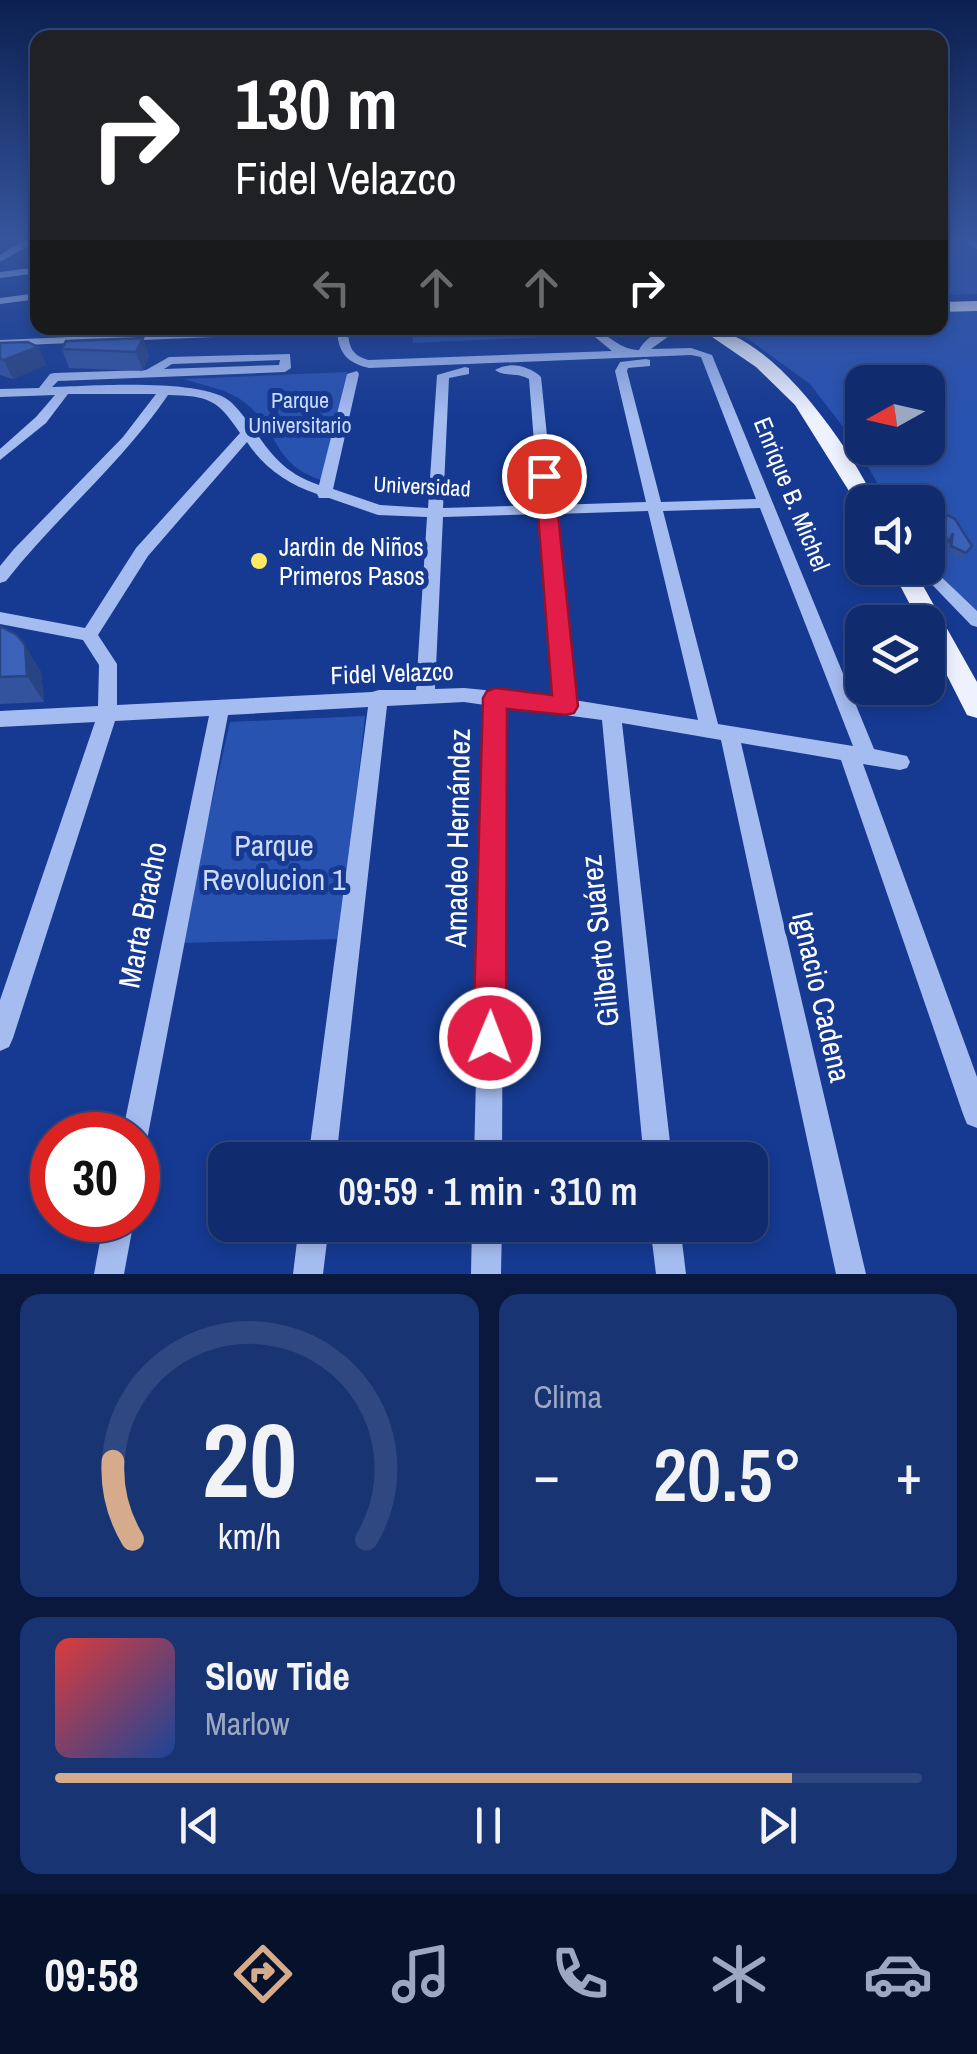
<!DOCTYPE html>
<html lang="es">
<meta charset="utf-8">
<style>
body{margin:0;font-family:"Archivo Narrow",sans-serif;background:#193473;color:#f1f3f6;height:100vh;display:flex;flex-direction:column;font-size:38px;white-space:nowrap}
*{box-sizing:border-box;margin:0}
p{font-size:32px;color:#9ca7c2}
.icon{flex:none;width:55px;height:55px;fill:none;stroke:currentColor;stroke-width:2;stroke-linecap:round;stroke-linejoin:round}
.map{position:relative;height:1274px;overflow:hidden}
.side{display:flex;flex-direction:column;gap:20px;padding:20px;background:#09183c;flex:1}
.side>*{flex:none}
.guide{position:absolute;left:30px;top:30px;width:918px;height:305px;border-radius:20px;box-shadow:0 5px 15px #0003,0 0 0 2px #304881;background:#202124;color:#fff;overflow:hidden}
.needle{width:65px;rotate:262deg}
.controls{position:absolute;left:845px;top:365px;display:grid;gap:20px}
.controls a{display:grid;place-items:center;width:100px;height:100px;border-radius:20px;background:#102c6e;box-shadow:0 5px 15px #0003,0 0 0 2px #304881;font-size:50px}
.speed{position:absolute;left:30px;top:1112px;display:flex;gap:20px;font-size:50px;font-weight:700;text-align:center}
.speed>*{display:grid;place-content:center;width:130px;height:130px;border-radius:50%;background:#102c6e;box-shadow:0 5px 15px #0003,0 0 0 2px #304881;line-height:1}
.speed .limit{border:15px solid #d22;background:#fff;color:#111}
.pin{position:absolute;display:grid;place-items:center;width:85px;height:85px;color:#fff;margin:-42px;border:5px solid #fff;border-radius:50%;box-shadow:0 2px 10px #0007}
.me{position:absolute;width:110px;margin:-55px;rotate:1deg;stroke-linejoin:round;filter:drop-shadow(0 0 8px #0008)}
.turn{display:flex;align-items:center;gap:35px;height:210px;padding:0 40px;font-size:45px}
.turn .icon{width:130px;height:130px;stroke-width:2.5}
.turn b{display:block;font-size:70px;line-height:85px}
.lanes{display:flex;align-items:center;height:95px;padding:0 40px;background:#0003;justify-content:center;gap:50px;direction:ltr}
.lanes .off{opacity:.35}
.big{font-size:75px;font-weight:600;line-height:1.1}
.side .widget{flex:1;display:flex;flex-direction:column;justify-content:center;gap:15px;min-width:0;padding:0 35px;border-radius:20px;background:#193473}
.side .dial{align-items:center;gap:0}
.dial svg{height:260px;overflow:visible;fill:none;stroke:#304881;stroke-width:7;stroke-linecap:round;text-anchor:middle}
.dial text{fill:#f1f3f6;stroke:none}
.song{display:flex;align-items:center;gap:30px}
.cover{width:120px;height:120px;border-radius:15px;background:linear-gradient(135deg,hsl(0 70% 55%),hsl(220 70% 35%))}
.played{height:10px;border-radius:5px;background:linear-gradient(90deg,#d6ab8b 85%,#304881 85%)}
.keys{display:flex;justify-content:space-around;direction:ltr}
.heat{display:flex;justify-content:space-between;align-items:center;font-size:55px;direction:ltr}
.side .tiles{flex:1;display:grid;gap:20px;grid-template-columns:1fr 1fr}
.widget:last-child{grid-column:span 2}
.trip{position:absolute;left:208px;top:1142px;width:560px;height:100px;border-radius:20px;background:#102c6e;box-shadow:0 5px 15px #0003,0 0 0 2px #304881;font-weight:600;line-height:100px;text-align:center}
.tabs{display:flex;height:160px;justify-content:space-around;align-items:center;background:#06122c;color:#9ca7c2}
.tabs .icon{width:70px;height:70px}
.tabs .active{color:#d6ab8b}
.tabs b{font-size:45px;color:#f1f3f6}
.map>svg:first-child{display:block}
.green{fill:#2953b1;fill-rule:evenodd}
.lines{fill:none;stroke-linecap:round;stroke-linejoin:round}
.minor{fill:#a5bcf0;fill-rule:evenodd}
.major{fill:#eef2ff;fill-rule:evenodd}
.wall{fill:#33539f}
.shaded-wall{fill:#294482}
.building{fill:#3b61b9;stroke:#294482;stroke-width:2.5}
.route{fill:#e11d48;stroke:#92132f;stroke-width:2.5}
.poi-dot{fill:#ffe964;stroke:#163a92;stroke-width:4}
.labels{text-anchor:middle;stroke-width:10;stroke-linejoin:round;paint-order:stroke}
.far-park-label{font-size:22px;fill:#ccdafc;stroke:#163a92}
.far-street-label{font-size:22px;fill:#fff;stroke:#163a92}
.street-label{font-size:25px;fill:#fff;stroke:#163a92}
.poi-label{font-size:25px;fill:#fff;stroke:#163a92;text-anchor:start}
.near-street-label{font-size:30px;fill:#fff;stroke:#163a92}
.near-park-label{font-size:30px;fill:#ccdafc;stroke:#163a92}
</style>
<div class="map">
<svg width="977" height="1274" viewBox="0 0 977 1274">
<rect width="100%" height="100%" fill="#163a92"/>
<g class="green">
<polygon points="940,238 977,238 977,294 940,295"/>
<path d="M977,310V613L928,562V502H888L851,437L810,384L733,328H940V312ZM862,382H928V448H862Z"/>
<polygon points="412,328 562,328 565,336 413,343"/>
<path d="M347,372L321,480C271,464 279,428 244,402C228,389 204,386 184,379Z"/>
<polygon points="365,716 340,939 180,943 230,722"/>
</g>
<g class="lines">
<g class="minor">
<polygon points="28,238 38,240 0,262 0,255"/>
<polygon points="960,238 972,238 977,242 977,249"/>
<polygon points="38,267 38,273 0,278 0,272"/>
<polygon points="38,293 38,299 0,304 0,298"/>
<path d="M286,328H359L358,330L348,332C349,348 353,356 369,360L612,351L584,328C606,328 616,350 639,350C647,335 664,328 680,328L651,349L691,348L712,355L874,749L907,756L910,762L907,768L900,770L863,764L977,1077V1128L967,1124L963,1114L841,760L741,743L866,1274H836L721,740L622,723L672,1160H644L602,720L504,707L502,1160H474L485,705L464,702L387,706L336,1160H308L368,707L228,715L146,1145L138,1148V1135H122L209,716L115,721L13,1038L9,1047L0,1051V1000L95,722L0,727V711L98,706L99,665L83,640L0,624V612L85,628L136,548L240,433C217,399 209,396 168,395C122,463 57,516 6,581L0,583V566L14,549L123,437L156,394H68L46,423L0,460V449L36,417L55,395L0,397V389L39,388L50,374L54,373L146,370L169,357L290,354L291,368L285,372L58,381L52,387C90,386 207,377 232,403C264,436 269,468 319,485L347,374L357,371L359,374L333,489L380,505L428,508L437,375L465,367L469,368V374L449,378L443,508L539,505L529,379C518,372 504,377 495,370C509,361 529,366 541,377L554,505L646,502L615,371L620,362L646,359L650,360V366L628,368L627,371L661,502L756,499L701,357L691,355L369,368C348,363 339,354 337,332L0,346V340ZM280,360L279,365L164,369L172,364ZM247,442C264,468 288,484 317,494L319,498H329L378,515L427,517L416,690H379L372,692L117,705V664L98,635L148,556ZM760,508L853,746L718,724L663,511ZM648,511L698,720L574,700L555,514ZM540,514L555,697L464,688L435,689L443,517Z"/>
<polygon points="928,564 977,611 977,627 971,625 916,568 928,568"/>
<polygon points="104,1220 134,1220 124,1274 94,1274"/>
<polygon points="299,1225 329,1225 323,1274 293,1274"/>
<polygon points="472,1225 502,1225 501,1274 471,1274"/>
<polygon points="650,1225 680,1225 686,1274 656,1274"/>
</g>
<g class="major">
<polygon points="977,301 977,311 940,312 940,302"/>
<path d="M699,328C767,324 850,448 876,502H862V508L859,507L795,405L756,367Z"/>
<polygon points="891,568 913,568 977,682 977,718 967,715 928,638 928,622 919,622"/>
</g>
</g>
<g class="wall">
<polygon points="143,338 149,356 143,371 69,368 62,349"/>
<polygon points="0,343 38,347 46,365 13,379 0,375"/>
<polygon points="934,519 972,546 962,559 947,552 948,544 946,548 931,526"/>
<polygon points="0,626 41,672 44,702 0,704"/>
</g>
<g class="shaded-wall">
<polygon points="0,238 21,238 0,250"/>
<polygon points="143,338 149,356 143,371 136,352"/>
<polygon points="38,347 46,365 13,379 4,360"/>
<polygon points="25,645 41,672 44,702 27,676"/>
</g>
<g class="building">
<polygon points="143,338 136,352 62,349 66,341"/>
<polygon points="28,342 38,347 4,360 0,359 0,343"/>
<polygon points="941,512 955,519 972,546 966,553 951,546 953,533 949,542 934,519"/>
<polygon points="0,626 17,635 25,645 27,676 0,677"/>
</g>
<linearGradient id="sky" x2="0" y2="1"><stop stop-color="#0c2050"/><stop offset="0.57" stop-color="#36559d"/><stop offset="1" stop-color="#36559d" stop-opacity="0"/></linearGradient>
<rect width="977" height="417" fill="url(#sky)"/>
<polygon class="route" points="544,471 554,476 578,706 574,713 566,715 507,709 506,1038 501,1050 490,1054 478,1050 473,1038 483,698 487,691 495,688 552,695 535,476"/>
<circle class="poi-dot" cx="259" cy="561" r="10"/>
<g class="labels">
<g class="far-park-label">
<text x="300" y="408">Parque<tspan x="300" dy="25">Universitario</tspan></text>
</g>
<g class="far-street-label">
<text transform="translate(422 486) rotate(3)" y="8">Universidad</text>
</g>
<g class="street-label">
<text transform="translate(792 494) rotate(68)" y="9">Enrique B. Michel</text>
<text transform="translate(392 673) rotate(-2)" y="9">Fidel Velazco</text>
</g>
<g class="poi-label">
<text x="279" y="556">Jardin de Niños<tspan x="279" dy="29">Primeros Pasos</tspan></text>
</g>
<g class="near-street-label">
<text transform="translate(458 838) rotate(-89)" y="10">Amadeo Hernández</text>
<text transform="translate(143 915) rotate(-79)" y="10">Marta Bracho</text>
<text transform="translate(600 941) rotate(-96)" y="10">Gilberto Suárez</text>
<text transform="translate(821 997) rotate(77)" y="10">Ignacio Cadena</text>
</g>
<g class="near-park-label">
<text x="274" y="856">Parque<tspan x="274" dy="34">Revolucion 1</tspan></text>
</g>
</g>
</svg>
<div class="controls">
<a><svg class="needle" viewBox="-14 -14 28 28"><path d="M0-13l5 13h-10z" fill="#e53935"/><path d="M0 13l5-13h-10z" fill="#9ca7c2"/></svg></a>
<a><svg class="icon" aria-label="sound" viewBox="0 0 24 24"><path d="M4 9h4l5-4v14l-5-4H4zM17 9q2 3 0 6"/></svg></a>
<a><svg class="icon" aria-label="layers" viewBox="0 0 24 24"><path d="M12 4l9 5-9 5-9-5zM3 14l9 5 9-5"/></svg></a>
</div>
<div class="speed"><div class="limit">30</div></div>
<div class="pin" style="left:544px;top:476px;background:#d93025"><svg class="icon" aria-label="arrive" viewBox="0 0 24 24"><path d="M6 21V4h12l-3 4 3 4H6"/></svg></div>
<svg class="me" style="left:490px;top:1038px" viewBox="-20 -20 40 40"><circle r="17" fill="#e11d48" stroke="#fff" stroke-width="3"/><path d="M0-11L8 9 0 5-8 9z" fill="#fff"/></svg>
<div class="trip">09:59 · 1 min · 310 m</div>
<div class="guide">
<div class="turn"><svg class="icon" aria-label="right" viewBox="0 0 24 24"><path d="M7 20v-9h11M14 6l5 5-5 5"/></svg><div><b>130 m</b>Fidel Velazco</div></div>
<div class="lanes"><svg class="icon off" aria-label="left" viewBox="0 0 24 24"><path d="M17 20v-9H6M10 6l-5 5 5 5"/></svg><svg class="icon off" aria-label="ahead" viewBox="0 0 24 24"><path d="M12 20V5M6 11l6-6 6 6"/></svg><svg class="icon off" aria-label="ahead" viewBox="0 0 24 24"><path d="M12 20V5M6 11l6-6 6 6"/></svg><svg class="icon" aria-label="right" viewBox="0 0 24 24"><path d="M7 20v-9h11M14 6l5 5-5 5"/></svg></div>
</div>
</div>
<section class="side">
<div class="tiles">
<div class="widget dial"><svg viewBox="0 0 100 80">
<path d="M14 69A42 42 0 1 1 86 69"/>
<path d="M14 69A42 42 0 0 1 8 45" stroke="#d6ab8b"/>
<text x="50" y="56" font-size="32" font-weight="700">20</text>
<text x="50" y="72" font-size="11">km/h</text>
</svg></div>
<div class="widget"><p>Clima</p>
<div class="heat"><a>−</a><b class="big">20.5°</b><a>+</a></div>
</div>
<div class="widget">
<div class="song"><i class="cover"></i><div><b>Slow Tide</b><p>Marlow</p></div></div>
<div class="played"></div>
<div class="keys"><svg class="icon" aria-label="previous" viewBox="0 0 24 24"><path d="M18 5L8 12l10 7zM5 5v14"/></svg><svg class="icon" aria-label="pause" viewBox="0 0 24 24"><path d="M8 5v14M16 5v14"/></svg><svg class="icon" aria-label="next" viewBox="0 0 24 24"><path d="M6 5l10 7-10 7zM19 5v14"/></svg></div>
</div>
</div>
</section>
<nav class="tabs">
<b>09:58</b>
<svg class="icon active" aria-label="directions" viewBox="0 0 24 24"><path d="M12 3l9 9-9 9-9-9zM9 14v-3h6M13 9l2 2-2 2"/></svg>
<svg class="icon" aria-label="music" viewBox="0 0 24 24"><path d="M9 18V5l10-2v13"/><circle cx="6" cy="18" r="3"/><circle cx="16" cy="16" r="3"/></svg>
<svg class="icon" aria-label="phone" viewBox="0 0 24 24"><path d="M5 4h4l2 5-3 2q2 4 5 5l2-3 5 2v4C11 20 4 13 5 4z"/></svg>
<svg class="icon" aria-label="climate" viewBox="0 0 24 24"><path d="M12 3v18M4 7l16 10M4 17L20 7"/></svg>
<svg class="icon" aria-label="car" viewBox="0 0 24 24"><path d="M5 17H2v-5l4-1 3-4h7l3 4 3 1v5h-3M9 17h6M6 11h13"/><circle cx="7" cy="17" r="2"/><circle cx="17" cy="17" r="2"/></svg>
</nav>
